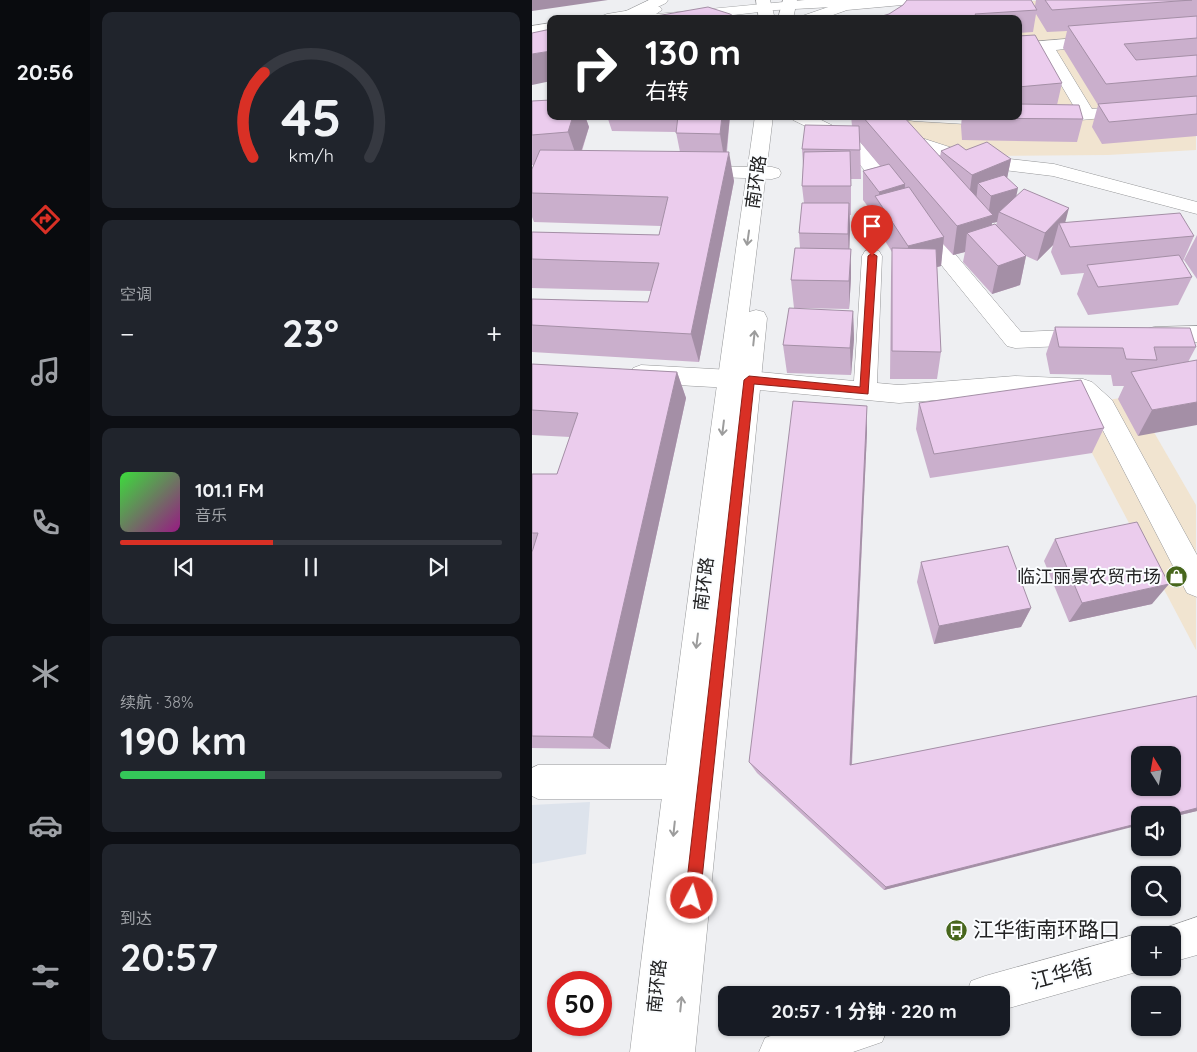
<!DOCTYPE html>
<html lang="zh">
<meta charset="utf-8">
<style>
body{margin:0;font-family:Quicksand,"Noto Sans SC",sans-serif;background:#20242c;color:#f1f3f6;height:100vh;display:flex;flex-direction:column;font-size:19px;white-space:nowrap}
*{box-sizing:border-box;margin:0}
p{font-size:16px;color:#9ea1a6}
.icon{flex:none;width:28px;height:28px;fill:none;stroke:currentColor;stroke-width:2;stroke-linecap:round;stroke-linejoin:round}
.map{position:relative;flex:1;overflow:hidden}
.sheet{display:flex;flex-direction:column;gap:12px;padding:12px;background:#0d0f14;width:442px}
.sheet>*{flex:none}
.banner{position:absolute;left:15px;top:15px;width:475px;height:105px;border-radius:10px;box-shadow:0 1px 4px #0004;background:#202124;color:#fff;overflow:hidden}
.needle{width:32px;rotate:349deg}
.fabs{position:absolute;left:599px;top:746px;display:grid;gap:10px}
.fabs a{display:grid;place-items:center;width:50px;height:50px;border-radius:10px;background:#171b24;box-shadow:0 1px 4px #0004;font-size:25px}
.speed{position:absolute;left:15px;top:971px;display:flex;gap:10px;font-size:25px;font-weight:700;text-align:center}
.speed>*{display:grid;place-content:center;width:65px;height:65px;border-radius:50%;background:#171b24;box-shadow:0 1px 4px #0004;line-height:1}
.speed .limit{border:8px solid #d22;background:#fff;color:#111}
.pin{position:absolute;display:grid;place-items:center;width:42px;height:42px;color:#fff;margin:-51px -21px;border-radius:50% 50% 50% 0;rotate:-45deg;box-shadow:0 0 5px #0007}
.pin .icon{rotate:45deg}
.me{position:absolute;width:55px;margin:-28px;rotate:6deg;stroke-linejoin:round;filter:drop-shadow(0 0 4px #0008)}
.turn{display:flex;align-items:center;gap:18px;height:105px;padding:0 15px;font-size:22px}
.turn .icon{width:65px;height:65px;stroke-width:2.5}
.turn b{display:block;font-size:35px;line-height:42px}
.big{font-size:38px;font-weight:700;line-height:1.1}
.sheet .tile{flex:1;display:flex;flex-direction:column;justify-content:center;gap:8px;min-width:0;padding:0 18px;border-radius:10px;background:#20242c}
.sheet .dial{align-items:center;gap:0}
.dial svg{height:130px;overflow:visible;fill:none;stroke:#363941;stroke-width:7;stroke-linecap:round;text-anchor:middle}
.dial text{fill:#f1f3f6;stroke:none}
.song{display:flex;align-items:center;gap:15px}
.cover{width:60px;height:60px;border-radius:8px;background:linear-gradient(135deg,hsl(120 70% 55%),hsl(310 70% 35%))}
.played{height:5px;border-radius:2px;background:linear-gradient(90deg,#d93025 40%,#363941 40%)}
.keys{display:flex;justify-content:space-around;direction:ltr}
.heat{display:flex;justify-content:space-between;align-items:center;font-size:28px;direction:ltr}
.charge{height:8px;border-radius:4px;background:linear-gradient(90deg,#34c759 38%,#363941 0)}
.trip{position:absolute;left:186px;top:986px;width:292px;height:50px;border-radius:10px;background:#171b24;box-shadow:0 1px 4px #0004;font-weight:700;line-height:50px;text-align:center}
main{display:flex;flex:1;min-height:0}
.menu{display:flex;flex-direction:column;width:90px;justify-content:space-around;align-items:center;background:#090b0e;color:#9ea1a6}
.menu .icon{width:35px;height:35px}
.menu .current{color:#d93025}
.menu b{font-size:22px;color:#f1f3f6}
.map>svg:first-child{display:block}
.commercial{fill:#f1e4d0}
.built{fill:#dde3ec}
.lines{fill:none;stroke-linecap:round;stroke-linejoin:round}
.street-casing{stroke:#969799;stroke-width:1}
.secondary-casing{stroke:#969799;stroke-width:1}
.street{fill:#fff;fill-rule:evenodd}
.secondary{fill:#fff;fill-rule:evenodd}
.wall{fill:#caafcc;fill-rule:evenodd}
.shaded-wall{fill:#a48fa6}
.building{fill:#ebcced;stroke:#a48fa6;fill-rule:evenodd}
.oneway{stroke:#9c9c9c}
.route{fill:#d93025;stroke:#8d1f18}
.labels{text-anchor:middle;stroke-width:4;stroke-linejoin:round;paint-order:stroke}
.street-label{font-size:18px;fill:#232324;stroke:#fbfdff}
.poi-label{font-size:18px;fill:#232324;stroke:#fbfdff;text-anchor:end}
.near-poi-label{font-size:21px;fill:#232324;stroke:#fbfdff;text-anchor:start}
.near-street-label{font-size:21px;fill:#232324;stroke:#fbfdff}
</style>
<main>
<nav class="menu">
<b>20:56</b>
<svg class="icon current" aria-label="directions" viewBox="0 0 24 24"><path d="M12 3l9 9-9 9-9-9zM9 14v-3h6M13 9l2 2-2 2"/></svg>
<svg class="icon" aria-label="music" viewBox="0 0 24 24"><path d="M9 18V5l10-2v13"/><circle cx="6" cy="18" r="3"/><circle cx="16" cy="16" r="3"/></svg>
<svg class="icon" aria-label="phone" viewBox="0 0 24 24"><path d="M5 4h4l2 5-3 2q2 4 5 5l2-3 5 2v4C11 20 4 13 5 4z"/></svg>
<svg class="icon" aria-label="climate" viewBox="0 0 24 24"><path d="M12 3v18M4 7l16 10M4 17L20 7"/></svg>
<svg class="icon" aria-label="car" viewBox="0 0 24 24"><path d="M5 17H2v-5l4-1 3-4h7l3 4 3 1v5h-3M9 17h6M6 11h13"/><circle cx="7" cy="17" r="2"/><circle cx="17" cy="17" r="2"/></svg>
<svg class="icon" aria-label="filters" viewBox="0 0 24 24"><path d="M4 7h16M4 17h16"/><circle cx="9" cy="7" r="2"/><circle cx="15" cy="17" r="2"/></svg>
</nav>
<section class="sheet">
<div class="tile dial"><svg viewBox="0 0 100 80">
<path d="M14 69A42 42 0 1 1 86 69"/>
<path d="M14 69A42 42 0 0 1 21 17" stroke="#d93025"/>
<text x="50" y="56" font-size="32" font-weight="700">45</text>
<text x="50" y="72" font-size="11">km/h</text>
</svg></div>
<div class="tile"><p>空调</p>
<div class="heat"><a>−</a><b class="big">23°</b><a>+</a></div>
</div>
<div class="tile">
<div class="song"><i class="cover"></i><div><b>101.1 FM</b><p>音乐</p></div></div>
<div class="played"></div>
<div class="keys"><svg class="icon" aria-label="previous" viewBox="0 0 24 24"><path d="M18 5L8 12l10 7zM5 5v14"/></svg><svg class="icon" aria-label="pause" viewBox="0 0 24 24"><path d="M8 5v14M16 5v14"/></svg><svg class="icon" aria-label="next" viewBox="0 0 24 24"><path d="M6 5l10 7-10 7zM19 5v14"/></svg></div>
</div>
<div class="tile"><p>续航 · 38%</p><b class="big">190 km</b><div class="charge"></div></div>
<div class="tile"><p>到达</p><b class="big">20:57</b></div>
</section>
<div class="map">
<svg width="665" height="1052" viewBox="0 0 665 1052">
<rect width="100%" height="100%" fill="#eeeff2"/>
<g class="commercial">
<polygon points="513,0 664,0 664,150 576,155 447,156 316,116 486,116 486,19 377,10"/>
<polygon points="601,396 664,505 664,650 560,453 538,406"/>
</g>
<polygon class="built" points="58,802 54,854 0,864 0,805"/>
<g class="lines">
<defs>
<g id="street">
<polygon points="273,0 363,0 361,3 356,4 244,10 167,19 115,19 119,15 100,19 68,19 70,16 75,14 123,6 128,7 130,10 124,14"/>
<polygon points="19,23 19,33 0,36 0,26"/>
<polygon points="570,36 576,38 578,41 576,44 524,50 560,109 665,100 665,110 513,123 507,122 504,118 507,114 544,110 509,51 486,53 486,43"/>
<polygon points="258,116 281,116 324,137 489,332 556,329 564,331 567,337 564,343 556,345 483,348 475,346 312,145 261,120"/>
<polygon points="373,116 470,116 474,117 477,121 474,125 468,126 382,121 376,120"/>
<polygon points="362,129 442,155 522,164 665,202 665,214 521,176 439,166 356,138 353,134 356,130"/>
<polygon points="164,166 240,167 247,169 249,173 247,177 240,179 157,176 155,172 157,168"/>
<polygon points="340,249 347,251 350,256 345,383 367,385 483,376 551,379 560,382 580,400 665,555 665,597 655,593 562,413 545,397 483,394 367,403 217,389 109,383 101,380 97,374 101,368 109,365 217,371 322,381 330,256 333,251"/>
<polygon points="665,326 665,342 622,343 614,341 611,335 614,329 622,327"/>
<polygon points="6,765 169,765 181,770 186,782 181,794 169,799 6,799 0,796 0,768"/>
</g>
<g id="secondary">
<polygon points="117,0 136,0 134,3 101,19 89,19 87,16 90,13"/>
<polygon points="224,0 238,0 243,19 227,19"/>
<polygon points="251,0 265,0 261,19 246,19"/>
<polygon points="331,0 388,0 386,3 381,4 315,10 290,19 268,19 270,16 308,3"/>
<path d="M223,116H241L217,312L224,310L232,312L235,318L163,1052H98C136,740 178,428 223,116Z"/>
<polygon points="665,917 665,955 640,962 640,935 624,935 627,930"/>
<polygon points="608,933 613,935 608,935 608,968 616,968 608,971 470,1010 470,995 434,995 439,981 453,976"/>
<polygon points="263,1028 356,1028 350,1042 321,1052 227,1052 233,1038"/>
</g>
</defs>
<use href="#street" class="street-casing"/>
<use href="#secondary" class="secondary-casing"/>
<use href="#street" class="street"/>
<use href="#secondary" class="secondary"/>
</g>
<g class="wall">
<polygon points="504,0 665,0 665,136 570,144 560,127 566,105 531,48 535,31 515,32 504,14 501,32 486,33 486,19 340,19 503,6"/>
<polygon points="486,36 530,83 525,105 551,119 545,142 430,140 429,126 430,116 486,116"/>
<polygon points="0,101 19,116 53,116 57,127 50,151 148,152 144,132 80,131 75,116 198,116 195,152 202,181 167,362 0,352 0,299 116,302 119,291 0,288 0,232 127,235 129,226 2,222 0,217 0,169 2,165 0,165"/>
<path d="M319,116H371L408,157L409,151L434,150L479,159L475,178L484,197L533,223L662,236L651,261L660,277L646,305L556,315L545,294L552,273L529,275L519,252L521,245L505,261L494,256L488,285L460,294L431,262L433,252L421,255L411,244L409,266L405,267L409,352L405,379H358L359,277L360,252L343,225V216L331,200V171L348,166L328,142L329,179H319V215H318L317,249H319V278L317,309L262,308L259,280L268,248L267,233L272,203L270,186L271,166L270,149L320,126ZM465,222L464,225H460V223Z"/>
<polygon points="665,235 665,279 652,260"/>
<polygon points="321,311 322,339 319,375 255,373 251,345"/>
<polygon points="523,327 664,347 656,362 606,436 586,399 592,386 581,386 579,375 518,374 514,354"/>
<polygon points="0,364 145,372 154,398 78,749 0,748 0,474 25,474 38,437 0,435"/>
<polygon points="387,403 572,428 560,453 398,478 384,429"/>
<polygon points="335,406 335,432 320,765 665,696 665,811 640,817 640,815 352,890 225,773 217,762"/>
<polygon points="523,539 620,604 537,622 512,561"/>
<polygon points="389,562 499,608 489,627 402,644 385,582"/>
</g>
<g class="shaded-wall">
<polygon points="0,0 76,0 0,11"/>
<polygon points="19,51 19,81 0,85 0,54"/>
<polygon points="41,116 53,116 57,127 46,161 36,132"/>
<polygon points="190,116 198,116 193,163 188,134"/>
<polygon points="197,152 202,181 167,362 159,334"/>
<polygon points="479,159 473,188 446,183 444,201 436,204 440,175"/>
<polygon points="373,184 372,213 347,201 347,192"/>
<polygon points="486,188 480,217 467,212 465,222 460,223 456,244 435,233 433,252 421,255 425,226 456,217 459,196"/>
<polygon points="317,203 318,232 317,262 316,234"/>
<polygon points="537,208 531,231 527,223 521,245 505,261 513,233"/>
<polygon points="412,237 409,266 374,275 376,246"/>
<polygon points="319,249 319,278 317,309 317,281"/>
<polygon points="494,256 488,285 460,294 466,266"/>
<polygon points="321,311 322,339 319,375 318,348"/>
<polygon points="145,372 154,398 78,749 61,737"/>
<polygon points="665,402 665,425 606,436 620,410"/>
<polygon points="335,406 335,432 319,776 318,765"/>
<polygon points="637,584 620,604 537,622 550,603"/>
<polygon points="499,608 489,627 402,644 407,626"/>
<polygon points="665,808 665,811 640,817 640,815 638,815"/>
<polygon points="608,823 608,825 352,890 354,887"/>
</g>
<g class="building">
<polygon points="375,0 499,0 505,10 443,14 446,19 340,19 357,14 371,5"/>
<polygon points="513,0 660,0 520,10"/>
<polygon points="176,7 198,14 206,19 107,19"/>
<polygon points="665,16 665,38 592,44 604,60 665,55 665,76 574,84 536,26"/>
<polygon points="19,29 19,51 0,54 0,33"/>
<polygon points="503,35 530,83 486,87 486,36"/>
<polygon points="665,96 665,114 577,122 566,104"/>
<polygon points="19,100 19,116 41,116 36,132 0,135 0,101"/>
<polygon points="486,104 547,105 551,119 433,118 433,116 486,116"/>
<polygon points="146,116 190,116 188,134 144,133"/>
<polygon points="330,116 371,116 461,215 425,226"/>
<polygon points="273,125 327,126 328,150 270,149"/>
<polygon points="455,142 479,159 440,175 409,151 426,144 434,150"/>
<polygon points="8,150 197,152 159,334 0,325 0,299 116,302 127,263 0,259 0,232 127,235 136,197 0,193 0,169"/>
<polygon points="318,151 319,186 270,186 272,152"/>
<polygon points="357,164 373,184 347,192 331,171"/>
<polygon points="472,175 486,188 459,196 446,183"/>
<polygon points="377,187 412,237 376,246 343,196"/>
<polygon points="492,189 537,208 513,233 467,212"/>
<polygon points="270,203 317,203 316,234 267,233"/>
<polygon points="648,213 662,236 538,247 527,223"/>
<polygon points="463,224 494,256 466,266 435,233"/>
<polygon points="263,248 319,249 317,281 259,280"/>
<polygon points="360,248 404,249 409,352 360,351"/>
<polygon points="647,255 660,277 566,287 555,265"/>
<polygon points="257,308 321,311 318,348 251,345"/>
<polygon points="523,327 658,328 664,347 622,347 625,360 594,359 591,348 527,347"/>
<polygon points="665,360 665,402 620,410 599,372"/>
<polygon points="0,364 145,372 61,737 0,736 0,552 6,533 0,533 0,474 25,474 46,413 0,410"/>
<polygon points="549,380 572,428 402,454 387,403"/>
<path d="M261,401L335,406L318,765L665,696V808L638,815H608V823L354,887L217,762ZM608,755H640V788H608Z"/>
<polygon points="605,522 637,584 550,603 523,539"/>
<polygon points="476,546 499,608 407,626 389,562"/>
</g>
<defs><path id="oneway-shaft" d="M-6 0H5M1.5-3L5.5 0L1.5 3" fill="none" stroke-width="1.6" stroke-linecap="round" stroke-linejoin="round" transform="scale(1.25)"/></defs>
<g class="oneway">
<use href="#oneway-shaft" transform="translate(216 238) rotate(98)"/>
<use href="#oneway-shaft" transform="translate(222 338) rotate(-84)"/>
<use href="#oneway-shaft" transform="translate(191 428) rotate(97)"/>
<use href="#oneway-shaft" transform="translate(165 641) rotate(97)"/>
<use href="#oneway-shaft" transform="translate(142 829) rotate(96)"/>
<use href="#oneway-shaft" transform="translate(149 1004) rotate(-84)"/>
</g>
<polygon class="route" points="340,253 345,256 336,394 222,384 168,898 165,903 160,905 155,903 153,898 212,380 217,376 328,387 336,256"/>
<defs>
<symbol id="shop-disc" viewBox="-11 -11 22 22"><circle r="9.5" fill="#47661c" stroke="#fbfdff"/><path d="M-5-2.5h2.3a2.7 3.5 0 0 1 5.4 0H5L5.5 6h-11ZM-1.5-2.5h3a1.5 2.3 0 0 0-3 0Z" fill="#fff"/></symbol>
<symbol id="bus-disc" viewBox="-11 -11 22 22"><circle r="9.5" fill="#47661c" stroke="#fbfdff"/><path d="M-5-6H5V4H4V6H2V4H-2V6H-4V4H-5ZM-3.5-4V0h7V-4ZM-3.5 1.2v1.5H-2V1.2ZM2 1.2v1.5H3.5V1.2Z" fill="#fff"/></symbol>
</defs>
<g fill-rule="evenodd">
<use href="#shop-disc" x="632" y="564" width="25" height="25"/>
<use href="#bus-disc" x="412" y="918" width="25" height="25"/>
</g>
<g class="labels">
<g class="street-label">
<text transform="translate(224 182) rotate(-82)" y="6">南环路</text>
<text transform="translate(172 584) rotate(-83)" y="6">南环路</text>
<text transform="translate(125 986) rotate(-84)" y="6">南环路</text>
</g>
<g class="poi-label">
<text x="629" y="583">临江丽景农贸市场</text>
</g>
<g class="near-poi-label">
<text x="441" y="937">江华街南环路口</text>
</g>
<g class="near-street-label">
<text transform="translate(530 974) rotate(-15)" y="7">江华街</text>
</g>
</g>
</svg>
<div class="fabs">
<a><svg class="needle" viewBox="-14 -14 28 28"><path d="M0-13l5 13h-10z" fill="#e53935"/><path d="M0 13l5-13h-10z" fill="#9ea1a6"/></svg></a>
<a><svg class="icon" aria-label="sound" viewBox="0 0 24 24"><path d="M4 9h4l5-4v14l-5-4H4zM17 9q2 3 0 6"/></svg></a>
<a><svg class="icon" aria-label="search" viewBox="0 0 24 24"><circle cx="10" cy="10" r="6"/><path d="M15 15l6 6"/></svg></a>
<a>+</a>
<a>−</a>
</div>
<div class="speed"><div class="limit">50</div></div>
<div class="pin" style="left:340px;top:256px;background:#d93025"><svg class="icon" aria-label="arrive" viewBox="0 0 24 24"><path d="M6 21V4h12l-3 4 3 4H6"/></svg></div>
<svg class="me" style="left:160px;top:898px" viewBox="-20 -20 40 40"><circle r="17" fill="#d93025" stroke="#fff" stroke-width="3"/><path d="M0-11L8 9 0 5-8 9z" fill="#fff"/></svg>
<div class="trip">20:57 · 1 分钟 · 220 m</div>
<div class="banner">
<div class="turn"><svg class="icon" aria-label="right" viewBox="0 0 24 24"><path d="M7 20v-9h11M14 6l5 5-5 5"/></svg><div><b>130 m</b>右转</div></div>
</div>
</div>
</main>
